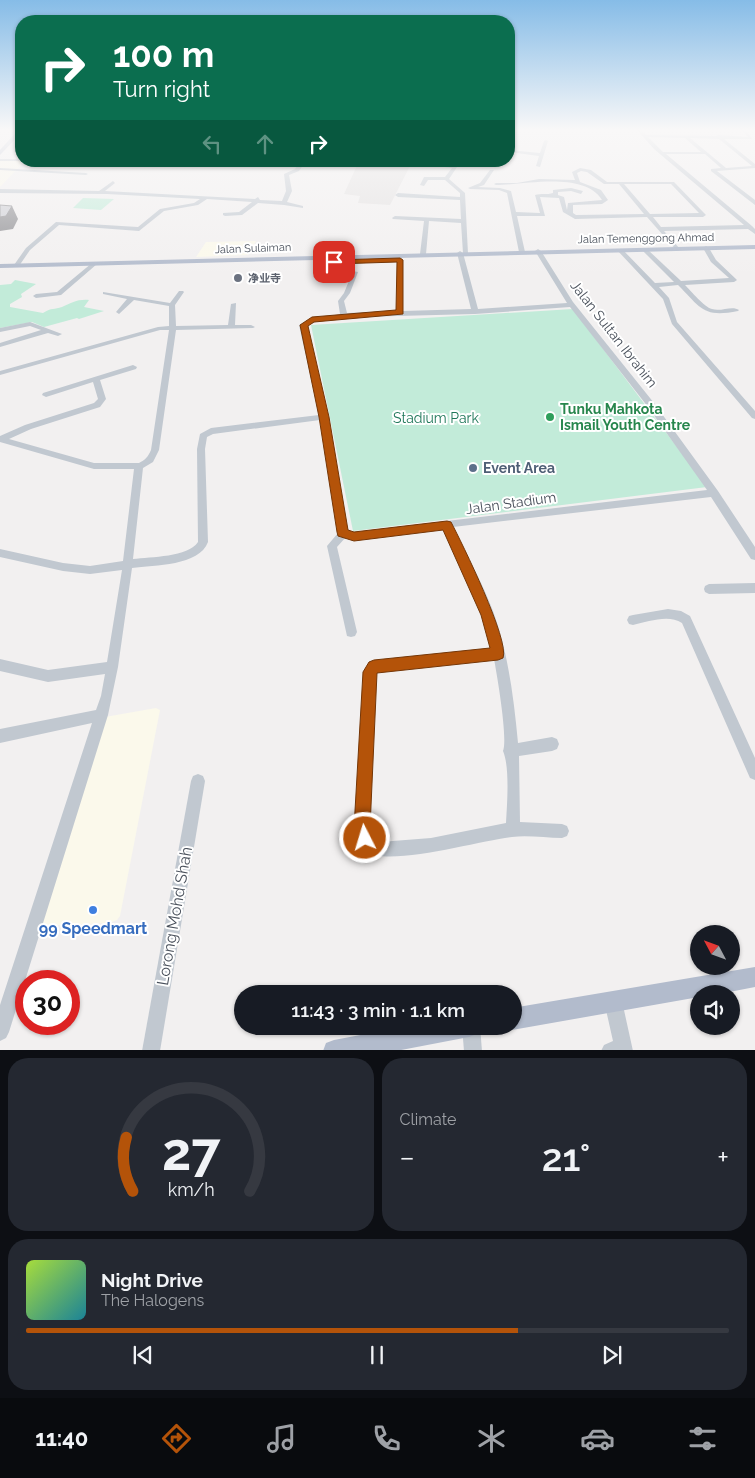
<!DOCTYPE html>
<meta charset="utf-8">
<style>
body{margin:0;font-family:Raleway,"Noto Sans SC",sans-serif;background:#242831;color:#f1f3f6;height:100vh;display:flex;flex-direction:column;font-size:19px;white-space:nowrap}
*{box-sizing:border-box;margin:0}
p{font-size:16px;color:#9ea1a6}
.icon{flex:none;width:28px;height:28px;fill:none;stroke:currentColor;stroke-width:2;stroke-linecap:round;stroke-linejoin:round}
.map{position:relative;height:1050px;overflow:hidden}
.sheet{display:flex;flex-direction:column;gap:8px;padding:8px;background:#0d0f14;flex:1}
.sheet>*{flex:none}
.hud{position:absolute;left:15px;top:15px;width:500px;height:152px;border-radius:20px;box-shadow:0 1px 4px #0004;background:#0b6e4f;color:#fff;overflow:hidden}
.needle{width:32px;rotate:311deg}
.buttons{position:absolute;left:690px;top:925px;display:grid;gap:10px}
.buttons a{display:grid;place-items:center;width:50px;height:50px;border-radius:50%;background:#171b24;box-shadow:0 1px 4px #0004;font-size:25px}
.speed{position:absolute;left:15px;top:970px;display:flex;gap:10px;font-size:25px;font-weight:700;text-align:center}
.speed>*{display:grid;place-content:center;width:65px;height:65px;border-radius:50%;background:#171b24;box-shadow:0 1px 4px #0004;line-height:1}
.speed .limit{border:8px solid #d22;background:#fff;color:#111}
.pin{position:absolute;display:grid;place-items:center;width:42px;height:42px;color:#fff;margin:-21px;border-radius:10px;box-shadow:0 2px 8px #0006}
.me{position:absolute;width:55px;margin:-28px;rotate:355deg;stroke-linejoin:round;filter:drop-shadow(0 0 4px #0008)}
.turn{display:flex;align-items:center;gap:18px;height:105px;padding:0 15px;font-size:22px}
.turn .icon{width:65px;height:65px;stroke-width:2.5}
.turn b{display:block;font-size:35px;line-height:42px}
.lanes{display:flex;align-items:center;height:48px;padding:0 15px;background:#0003;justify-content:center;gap:25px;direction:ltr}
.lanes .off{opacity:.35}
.big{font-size:38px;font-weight:600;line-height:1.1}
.sheet .widget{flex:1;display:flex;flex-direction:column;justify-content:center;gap:8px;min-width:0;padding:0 18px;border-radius:20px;background:#242831}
.sheet .dial{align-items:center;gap:0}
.dial svg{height:130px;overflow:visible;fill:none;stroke:#363941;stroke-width:7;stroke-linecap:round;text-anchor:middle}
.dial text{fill:#f1f3f6;stroke:none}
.song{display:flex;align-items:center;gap:15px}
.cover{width:60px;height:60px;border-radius:8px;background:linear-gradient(135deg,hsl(80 70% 55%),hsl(190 70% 35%))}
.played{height:5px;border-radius:2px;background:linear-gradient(90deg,#b45309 70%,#363941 70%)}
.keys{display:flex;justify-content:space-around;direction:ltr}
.heat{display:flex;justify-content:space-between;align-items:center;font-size:28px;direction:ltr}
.sheet .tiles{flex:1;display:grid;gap:8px;grid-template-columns:1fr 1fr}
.widget:last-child{grid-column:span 2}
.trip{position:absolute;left:234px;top:985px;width:288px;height:50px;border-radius:25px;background:#171b24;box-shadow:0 1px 4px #0004;font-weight:600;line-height:50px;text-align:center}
.dock{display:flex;height:80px;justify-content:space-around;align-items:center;background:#090b0e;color:#9ea1a6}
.dock .icon{width:35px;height:35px}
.dock .active{color:#b45309}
.dock b{font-size:22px;color:#f1f3f6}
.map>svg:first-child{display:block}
.commercial{fill:#fbf9eb}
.education{fill:#e3e1e1}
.green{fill:#c2ebd9}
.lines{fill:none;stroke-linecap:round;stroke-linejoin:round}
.minor{fill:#c1c8d0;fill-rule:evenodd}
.major{fill:#b2bbcc;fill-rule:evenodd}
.shaded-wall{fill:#909094}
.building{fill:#cdced4;stroke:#909094}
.route{fill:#b45309;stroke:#753606}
.worship-dot{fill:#6b7280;stroke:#fff;stroke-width:2}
.leisure-dot{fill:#2e9e5b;stroke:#fff;stroke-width:2}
.service-dot{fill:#5c6f8a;stroke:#fff;stroke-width:2}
.shop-dot{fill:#3f7fe0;stroke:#fff;stroke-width:2}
.labels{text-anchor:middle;stroke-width:4;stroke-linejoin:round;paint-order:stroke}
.far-street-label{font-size:11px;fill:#49505b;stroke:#fff}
.far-worship-label{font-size:11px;font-weight:bold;fill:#5b616d;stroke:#fff;text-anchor:start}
.street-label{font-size:14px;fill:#49505b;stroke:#fff}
.leisure-label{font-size:14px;font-weight:bold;fill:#27864d;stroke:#fff;text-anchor:start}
.park-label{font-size:14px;fill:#1f7759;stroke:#fff}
.service-label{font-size:14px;font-weight:bold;fill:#4e5e75;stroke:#fff;text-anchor:start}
.near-street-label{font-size:16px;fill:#49505b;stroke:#fff}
.near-shop-label{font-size:16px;font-weight:bold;fill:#366cbe;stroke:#fff}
</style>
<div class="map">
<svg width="755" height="1051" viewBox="0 0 755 1051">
<rect width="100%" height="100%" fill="#f2f0f0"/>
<g class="commercial">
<polygon points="0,160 25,161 0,187"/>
<polygon points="256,241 248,255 196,257 206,242"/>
<polygon points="156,708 160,710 120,916 117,920 109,923 38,926 105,717"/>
</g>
<polygon class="education" points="359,161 411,164 390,205 358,203 360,196 344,194"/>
<g class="green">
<polygon points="83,198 114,199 101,210 73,208"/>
<path d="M15,280L36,284L21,294L22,297L10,304V307L43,313C52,307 54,310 62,307C72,303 77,299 89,300L84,307L104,311L79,319L77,318L44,327L32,322L0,328V285L11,284Z"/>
<polygon points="573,309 707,487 353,531 311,325"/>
</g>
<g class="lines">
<g class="minor">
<polygon points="0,130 3,130 0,132"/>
<polygon points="509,130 513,130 511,137 509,138"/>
<path d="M637,130H642L646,135L716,136L718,135L748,137L742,130H746L752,139H724L755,164V168L717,171L755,200V205L711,171V169L721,168L705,154H666L752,226L755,229V234L748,229L664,231L680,249L677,251L647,217L575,219L563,212L559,198L540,197L545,216H517L525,252L522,254L519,252L507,193L499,190L470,189L468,188L480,183L490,170H494L484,185L478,187L500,188L511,191L516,212L540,213L535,195C541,193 547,195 553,193V190L571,188L583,191L581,194L571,191L558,192V195L564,197L567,210L568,203L602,200C584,171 525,185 496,185L494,184L496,183H517L539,179L575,180L572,172L580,168L591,170L607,182H674L706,215L703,217H653L661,227L744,225L654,149ZM648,137L685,138L701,152H663ZM690,138L719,139L752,166L726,168ZM581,171L587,172L604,184H619L644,214L576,215L573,213V205L602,204L608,200L601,190L580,182L577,173ZM624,184H671L699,213L650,214Z"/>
<polygon points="546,140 548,141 540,167 536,166 539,156 509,152 509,150 540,153 544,141"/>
<rect x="0" y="159" width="21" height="2"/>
<polygon points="43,161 77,161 87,163 85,164"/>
<polygon points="301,161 306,161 299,171 289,175 292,191 287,202 303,206 303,208 284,205 258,203 242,215 225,216 223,215 223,213 239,212 252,202 207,199 198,205 164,211 139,231 59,225 30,250 19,266 14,265 26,248 56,222 138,227 160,209 194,203 200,199 107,194 0,193 0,189 99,191 113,181 115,183 105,191 255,199 258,197 260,200 282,201 286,191 284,174 295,169"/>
<polygon points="401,161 417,161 453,166 457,161 461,161 449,179 465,193 468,254 463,253 461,223 429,221 426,254 423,256 420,254 424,221 393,219 392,218 395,216 461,219 460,200 398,197 395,195 398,193 460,197 460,193 445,180 428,180 424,186 420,185 424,177 445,177 452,168"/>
<polygon points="0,168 86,173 88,174 86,175 0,170"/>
<path d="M706,246L709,248L716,260L737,280L734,282L685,285C691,291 704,307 712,309C721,312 732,305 739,310L738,311C703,318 701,308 678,285L659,287L669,298L677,322L755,411V419L752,418L672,324L663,299L617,250L622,249L655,283L674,282L643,251V249H647L681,281L729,278L711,262L703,248Z"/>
<path d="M538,249L541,251L573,302L654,403L718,491L755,547V560L751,559L711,497L453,527C467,555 482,582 493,611C508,652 514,699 518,743L552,737L557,739L559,744L557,749L552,751L519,756L520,822L562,824L567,826L569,831L567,836L562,838C546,838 528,835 512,837C482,840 390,867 367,852C359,847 357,836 355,828L364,672L370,663L374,661L492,648C483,605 462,568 444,529L354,540L346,537L337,547L357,632L355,636L351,637L347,636L327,546L338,533L320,420L213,434L207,437L205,449L208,542C199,566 155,565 132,568L118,667L108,715L9,1032L6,1038L0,1041V1005L92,723L0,743V729L96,710L101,696L105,674L48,682L0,671V659L48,670L107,662L122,570L90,574L63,571L0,557V549L63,563L90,566L123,561L134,469H94L0,442V436L25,425L94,403L98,399L93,382L46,397L42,395L43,393L133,365L137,367L136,369L100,380L106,399L100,407L31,429L9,439L94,463H139C145,460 148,457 151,450L169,330H160L0,375V371L158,327L169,326V306L134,300L119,314L116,312L127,299L103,294V292L170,303L179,291H183L184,292L175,305L176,326L228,325L231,304L236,303L235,325H251L255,327L253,328L176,330L159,450L153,462L143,468L133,559C151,557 188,557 198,542L197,449L200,434L211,428L319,415L299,325L312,319L340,314L338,301L344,293L353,271L358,272L350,293L344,301L347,313L397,311V262L335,264L332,262L331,256H335L337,260L397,258L398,254H402L403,311L471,309L457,253L460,251L463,253L478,309L567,303L535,251ZM570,307L648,407L707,490L354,532L348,530L328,417L307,326L316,322L358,317L475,314ZM494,659C497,675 508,739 503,751C510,767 507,805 506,823L431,838L380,842L376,840L369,828L376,674L377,672Z"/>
<polygon points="92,263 97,264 61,295 36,298 33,296 36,294 57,292"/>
<polygon points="30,322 62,334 58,336 48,333 0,347 0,343 41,330 30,326 0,332 0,328"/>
<polygon points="755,583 755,593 709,594 705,592 704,589 705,586 709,584"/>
<path d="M668,609L681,611L690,616L755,758V780L750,778L682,623C668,614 648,622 633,625L629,624L627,620L629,616L633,615Z"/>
<polygon points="198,774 203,776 205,781 160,1051 142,1051 191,781 193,776"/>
<polygon points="613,992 619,995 622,1001 633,1051 601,1051 604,1045 613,1041 604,1001 607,995"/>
<polygon points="462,1026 480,1026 482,1051 464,1051"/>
</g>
<g class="major">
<polygon points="18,130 21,130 21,133 0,155 0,150"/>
<polygon points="755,245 755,249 0,268 0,264"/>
<polygon points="755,967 755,987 719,994 699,994 699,997 512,1030 504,1026 512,1026 512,1008"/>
<polygon points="408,1026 480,1026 477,1034 469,1037 396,1051 323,1051 326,1043 334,1040"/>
</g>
</g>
<polygon class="shaded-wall" points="12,206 18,219 13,229 0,231 0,217"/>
<polygon class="building" points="0,205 12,206 6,216 0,217"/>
<linearGradient id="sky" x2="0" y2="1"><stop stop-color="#86bce7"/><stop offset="0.47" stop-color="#f9f8f8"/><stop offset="1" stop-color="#f9f8f8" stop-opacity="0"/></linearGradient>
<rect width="755" height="277" fill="url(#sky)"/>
<path class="route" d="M400,258L403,260V314L314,322L308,326L329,417L348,530L354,532L447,521L451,522C462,543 510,641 503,658L498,660L377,673L370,828L373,838L371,844L365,846L359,844L354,828L363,672L369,662L374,660L490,648L481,615L443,530L354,541L338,536L337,532L319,417L300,325L312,317L396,310L397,262L334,264L330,262L334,260Z"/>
<circle class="worship-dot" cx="238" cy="278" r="5"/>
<circle class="leisure-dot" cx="550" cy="417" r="5"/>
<circle class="service-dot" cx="473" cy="468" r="5"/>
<circle class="shop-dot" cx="93" cy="910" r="5"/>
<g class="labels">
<g class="far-street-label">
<text transform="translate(646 238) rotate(-1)" y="4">Jalan Temenggong Ahmad</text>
<text transform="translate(253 248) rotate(-2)" y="4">Jalan Sulaiman</text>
</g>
<g class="far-worship-label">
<text x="248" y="282">净业寺</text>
</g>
<g class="street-label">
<text transform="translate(614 334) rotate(52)" y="5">Jalan Sultan Ibrahim</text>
<text transform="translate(511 503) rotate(-8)" y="5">Jalan Stadium</text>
</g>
<g class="leisure-label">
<text x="560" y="414">Tunku Mahkota<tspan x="560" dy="16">Ismail Youth Centre</tspan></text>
</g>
<g class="park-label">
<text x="436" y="423">Stadium Park</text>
</g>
<g class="service-label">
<text x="483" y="473">Event Area</text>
</g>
<g class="near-street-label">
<text transform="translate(174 916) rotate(-80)" y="6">Lorong Mohd Shah</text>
</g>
<g class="near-shop-label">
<text x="93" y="934">99 Speedmart</text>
</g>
</g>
</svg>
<div class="buttons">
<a><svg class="needle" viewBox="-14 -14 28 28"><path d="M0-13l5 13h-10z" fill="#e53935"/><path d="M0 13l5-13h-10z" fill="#9ea1a6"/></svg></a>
<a><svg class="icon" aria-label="sound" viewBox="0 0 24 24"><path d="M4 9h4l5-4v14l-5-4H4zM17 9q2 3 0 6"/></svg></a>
</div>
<div class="speed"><div class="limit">30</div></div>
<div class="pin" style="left:334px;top:262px;background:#d93025"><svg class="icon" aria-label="arrive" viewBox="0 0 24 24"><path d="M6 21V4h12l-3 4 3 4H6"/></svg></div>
<svg class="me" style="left:365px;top:838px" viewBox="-20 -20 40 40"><circle r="17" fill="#b45309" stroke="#fff" stroke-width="3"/><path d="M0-11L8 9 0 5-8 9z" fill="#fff"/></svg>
<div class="trip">11:43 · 3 min · 1.1 km</div>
<div class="hud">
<div class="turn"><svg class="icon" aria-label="right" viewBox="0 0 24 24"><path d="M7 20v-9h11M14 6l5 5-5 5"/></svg><div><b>100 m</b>Turn right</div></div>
<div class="lanes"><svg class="icon off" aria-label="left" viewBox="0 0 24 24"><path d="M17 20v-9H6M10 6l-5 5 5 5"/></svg><svg class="icon off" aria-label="ahead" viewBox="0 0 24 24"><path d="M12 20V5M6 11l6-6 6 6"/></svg><svg class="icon" aria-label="right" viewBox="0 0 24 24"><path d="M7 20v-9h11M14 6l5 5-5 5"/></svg></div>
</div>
</div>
<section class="sheet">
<div class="tiles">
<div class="widget dial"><svg viewBox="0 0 100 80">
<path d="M14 69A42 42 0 1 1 86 69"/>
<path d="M14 69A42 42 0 0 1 10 36" stroke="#b45309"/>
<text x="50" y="56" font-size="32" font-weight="700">27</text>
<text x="50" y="72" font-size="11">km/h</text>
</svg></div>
<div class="widget"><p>Climate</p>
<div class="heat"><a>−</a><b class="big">21°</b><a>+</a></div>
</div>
<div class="widget">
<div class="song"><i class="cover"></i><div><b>Night Drive</b><p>The Halogens</p></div></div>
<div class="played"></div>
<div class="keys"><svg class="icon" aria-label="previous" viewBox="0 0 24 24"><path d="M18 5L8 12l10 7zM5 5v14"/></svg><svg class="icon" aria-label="pause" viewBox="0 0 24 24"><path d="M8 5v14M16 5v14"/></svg><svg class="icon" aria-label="next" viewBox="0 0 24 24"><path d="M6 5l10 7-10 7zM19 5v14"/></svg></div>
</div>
</div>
</section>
<nav class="dock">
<b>11:40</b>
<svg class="icon active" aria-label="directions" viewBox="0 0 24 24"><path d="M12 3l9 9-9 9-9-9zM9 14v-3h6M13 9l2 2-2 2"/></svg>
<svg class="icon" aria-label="music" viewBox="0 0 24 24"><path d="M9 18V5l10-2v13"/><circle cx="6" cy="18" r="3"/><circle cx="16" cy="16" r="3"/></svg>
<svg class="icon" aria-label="phone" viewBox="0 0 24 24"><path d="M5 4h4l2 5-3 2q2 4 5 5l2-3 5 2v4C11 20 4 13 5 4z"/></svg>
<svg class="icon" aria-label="climate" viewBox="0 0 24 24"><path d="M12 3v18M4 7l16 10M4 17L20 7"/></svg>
<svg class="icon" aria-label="car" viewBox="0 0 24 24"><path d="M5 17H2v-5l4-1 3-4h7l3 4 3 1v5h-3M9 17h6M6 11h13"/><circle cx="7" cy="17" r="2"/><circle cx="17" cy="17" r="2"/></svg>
<svg class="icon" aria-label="filters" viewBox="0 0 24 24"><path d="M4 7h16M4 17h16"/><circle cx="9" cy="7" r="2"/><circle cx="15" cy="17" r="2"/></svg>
</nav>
